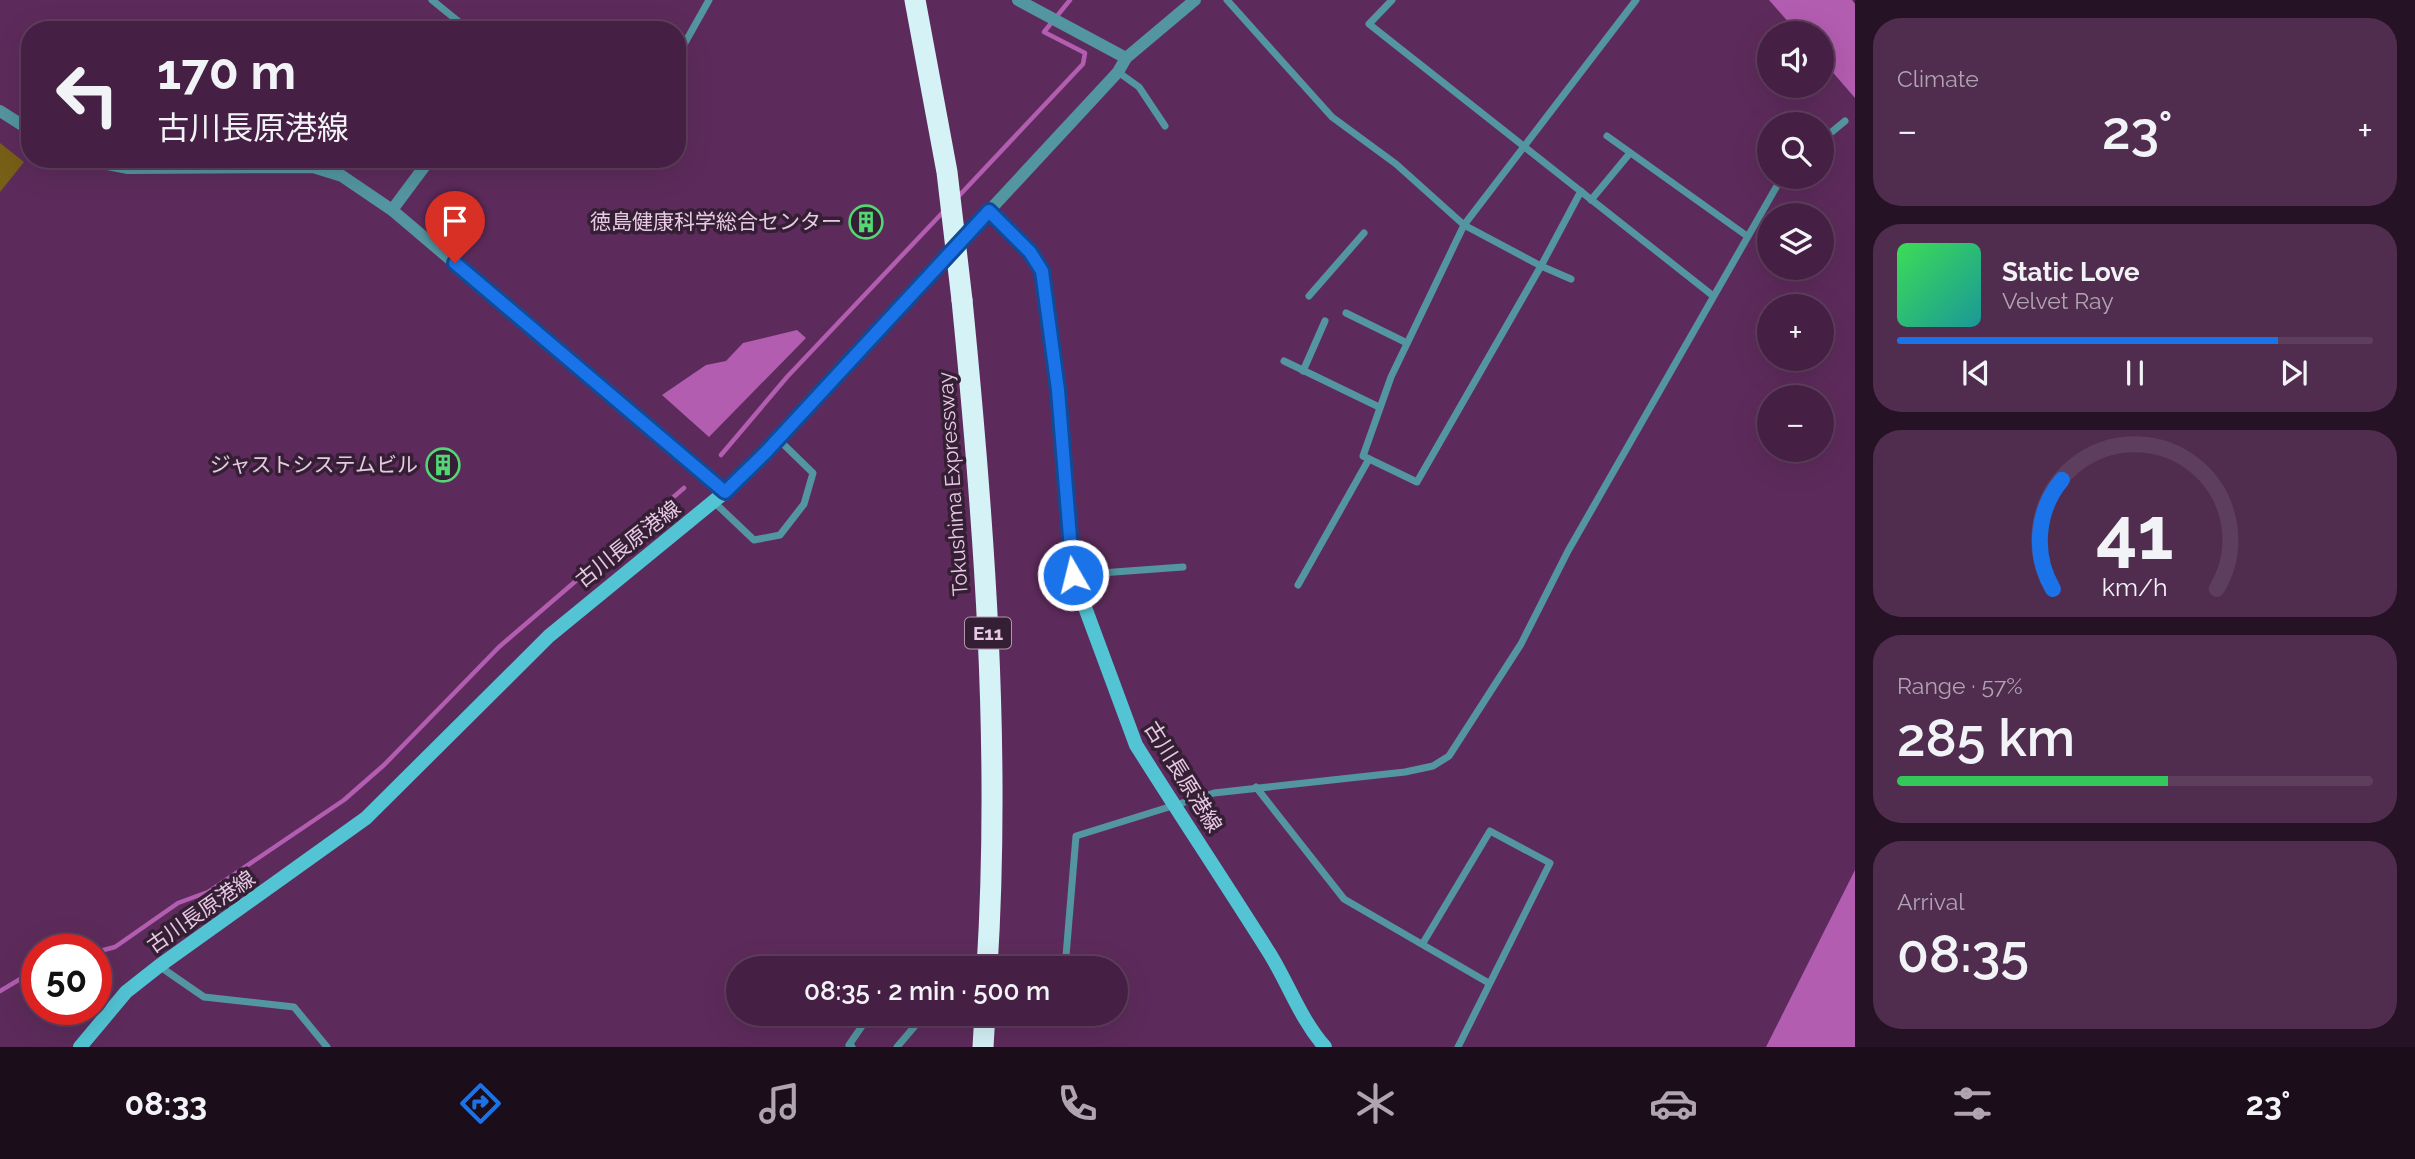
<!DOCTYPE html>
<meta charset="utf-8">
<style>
body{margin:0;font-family:Raleway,"Noto Sans JP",sans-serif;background:#502d4f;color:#f1f3f6;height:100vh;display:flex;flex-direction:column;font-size:26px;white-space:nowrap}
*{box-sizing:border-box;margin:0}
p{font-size:23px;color:#b0a3b2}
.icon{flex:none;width:38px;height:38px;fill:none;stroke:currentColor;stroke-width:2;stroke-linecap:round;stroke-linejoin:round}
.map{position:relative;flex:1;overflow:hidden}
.sheet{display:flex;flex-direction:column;gap:18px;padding:18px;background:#261225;width:560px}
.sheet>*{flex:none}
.guide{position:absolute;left:21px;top:21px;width:665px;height:147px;border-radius:28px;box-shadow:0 7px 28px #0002,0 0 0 2px #5e3e5d;background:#462044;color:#f1f3f6;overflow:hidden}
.controls{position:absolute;left:1757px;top:21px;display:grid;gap:14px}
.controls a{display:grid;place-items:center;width:77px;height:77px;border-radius:50%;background:#462044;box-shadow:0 7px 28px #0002,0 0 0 2px #5e3e5d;font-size:35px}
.speed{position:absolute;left:21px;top:934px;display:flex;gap:14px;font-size:35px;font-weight:700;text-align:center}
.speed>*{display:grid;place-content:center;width:91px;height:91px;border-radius:50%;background:#462044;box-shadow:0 7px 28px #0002,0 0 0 2px #5e3e5d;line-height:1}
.speed .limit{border:10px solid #d22;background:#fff;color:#111}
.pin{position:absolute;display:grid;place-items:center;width:60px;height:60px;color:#fff;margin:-72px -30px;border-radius:50% 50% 50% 0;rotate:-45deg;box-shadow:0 0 7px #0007}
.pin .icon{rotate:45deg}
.me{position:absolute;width:77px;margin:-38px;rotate:352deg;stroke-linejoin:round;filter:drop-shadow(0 0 5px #0008)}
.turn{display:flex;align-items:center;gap:24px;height:147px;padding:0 21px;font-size:32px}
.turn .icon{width:91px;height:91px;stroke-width:2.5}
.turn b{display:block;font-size:49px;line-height:60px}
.big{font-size:52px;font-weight:600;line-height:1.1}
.sheet .card{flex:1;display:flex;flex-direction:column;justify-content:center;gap:10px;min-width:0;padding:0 24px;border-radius:28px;background:#502d4f}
.sheet .dial{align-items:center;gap:0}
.dial svg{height:182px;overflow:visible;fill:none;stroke:#5e3e5d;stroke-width:7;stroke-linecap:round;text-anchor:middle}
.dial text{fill:#f1f3f6;stroke:none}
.song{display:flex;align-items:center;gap:21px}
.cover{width:84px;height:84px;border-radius:10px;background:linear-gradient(135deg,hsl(130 70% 55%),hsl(180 70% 35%))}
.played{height:7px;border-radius:4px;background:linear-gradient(90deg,#1a73e8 80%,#5e3e5d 80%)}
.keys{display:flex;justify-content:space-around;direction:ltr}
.heat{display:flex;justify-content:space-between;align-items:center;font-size:38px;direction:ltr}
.charge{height:10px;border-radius:5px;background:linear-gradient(90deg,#34c759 57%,#5e3e5d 0)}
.trip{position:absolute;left:726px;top:956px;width:402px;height:70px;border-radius:35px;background:#462044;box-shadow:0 7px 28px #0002,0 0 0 2px #5e3e5d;font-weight:600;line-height:70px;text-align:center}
.menu{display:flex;height:112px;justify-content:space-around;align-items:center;background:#1c0d1b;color:#b0a3b2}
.menu .icon{width:49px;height:49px}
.menu .active{color:#1a73e8}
.menu b{font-size:32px;color:#f1f3f6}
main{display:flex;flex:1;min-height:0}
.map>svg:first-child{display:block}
.green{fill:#785f17}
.water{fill:#b35db0}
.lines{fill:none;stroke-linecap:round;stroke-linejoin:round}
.stream{stroke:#b35db0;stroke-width:4.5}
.minor-tunnel{stroke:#724370;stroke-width:7;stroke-dasharray:7 3.5;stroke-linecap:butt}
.minor{stroke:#5395a0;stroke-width:7}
.tertiary{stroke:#5395a0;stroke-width:12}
.secondary{stroke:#52c4d4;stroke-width:14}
.motorway{stroke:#d5f2f7;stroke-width:21}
.motorway-bridge{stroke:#d5f2f7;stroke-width:21}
.route-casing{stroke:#114b97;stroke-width:18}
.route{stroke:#1a73e8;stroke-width:12}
.labels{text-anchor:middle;stroke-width:7;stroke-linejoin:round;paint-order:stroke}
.shield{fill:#351f34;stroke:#b296af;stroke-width:2}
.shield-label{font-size:19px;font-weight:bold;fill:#e7c9e4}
.poi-label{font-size:21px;fill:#e7c9e4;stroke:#351f34;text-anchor:end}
.street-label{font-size:21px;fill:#e7c9e4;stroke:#351f34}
</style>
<main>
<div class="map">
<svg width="1855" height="1047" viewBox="0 0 1855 1047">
<rect width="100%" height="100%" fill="#5d2b5b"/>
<polygon class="green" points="0,143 24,162 0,192"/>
<g class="water">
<polygon points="1769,0 1852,0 1855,4 1855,98 1822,60 1822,33 1798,33"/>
<polygon points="797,330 806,338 709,437 662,395 706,365 726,361 743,343"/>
<polygon points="1855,870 1855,1047 1766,1047"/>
</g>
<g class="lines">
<g class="stream">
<polyline points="956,199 1083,64 1085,53 1044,32 1070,0"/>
<polyline points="721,455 787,377 945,210"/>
<polyline points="96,952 115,947 178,903 208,892 344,800 384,765 499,647 684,488"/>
<polyline points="0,991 37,969"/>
</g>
<polyline class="minor-tunnel" points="959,967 972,968"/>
<g class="minor">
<polyline points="432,0 469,30"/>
<polyline points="1227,0 1332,117 1396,164 1464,225 1636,0"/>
<polyline points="1392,0 1369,24 1712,295"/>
<polyline points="677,57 709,0"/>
<polyline points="1118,72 1139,87 1165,126"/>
<polyline points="1607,136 1747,236"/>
<polyline points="1822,140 1845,121"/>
<polyline points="1591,200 1630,153"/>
<polygon points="1464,225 1541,266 1417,482 1363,456 1391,377"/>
<polyline points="1571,279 1541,266 1581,191"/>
<polyline points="1309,296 1364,233"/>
<polyline points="1346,313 1407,343"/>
<polyline points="1284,361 1379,407"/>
<polyline points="1303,371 1325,321"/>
<polyline points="714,502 754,540 780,535 804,504 813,473 778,439"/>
<polyline points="1073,575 1183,567"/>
<polyline points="1298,585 1369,459"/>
<polyline points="1256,787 1344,899 1487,982"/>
<polyline points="1423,943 1490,831 1550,863 1458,1047"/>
<polyline points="159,966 204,997 294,1007 327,1047"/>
<polyline points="938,968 939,964 959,967"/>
<polyline points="1065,968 1076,836 1214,793 1405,772 1433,766 1449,756 1521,644 1568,551 1782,177"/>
<polyline points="852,1047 849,1045 871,1013"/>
<polyline points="897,1047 926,1013"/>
</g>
<g class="tertiary">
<polyline points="1018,0 1126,58"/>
<polyline points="0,111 30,130"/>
<polyline points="82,159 128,168 313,167 342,176 392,210 725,492"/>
<polyline points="392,210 430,159"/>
<polyline points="989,211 1118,72 1126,58 1195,0"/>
</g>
<path class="secondary" d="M80,1047L126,992L159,966L366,818L549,636L725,492L765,453L989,211L1030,252L1042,271L1058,390L1073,575L1136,745C1180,815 1226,884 1270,954C1289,985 1301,1020 1325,1047"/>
<g class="motorway">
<path d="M962,300C984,522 1001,745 987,968"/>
<polyline points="983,1047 985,1013"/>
</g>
<polyline class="motorway-bridge" points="915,0 947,172 962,300"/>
</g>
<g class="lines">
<defs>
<polyline id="route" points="455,263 725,492 765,453 989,211 1030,252 1042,271 1058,390 1073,575"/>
</defs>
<use href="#route" class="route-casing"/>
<use href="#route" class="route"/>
</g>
<defs>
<symbol id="building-ring" viewBox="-11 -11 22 22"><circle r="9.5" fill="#351f34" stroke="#53d673" stroke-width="1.5"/><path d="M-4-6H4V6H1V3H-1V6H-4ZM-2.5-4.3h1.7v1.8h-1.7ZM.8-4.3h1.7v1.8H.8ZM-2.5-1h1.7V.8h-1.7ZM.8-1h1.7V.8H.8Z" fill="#53d673"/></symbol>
</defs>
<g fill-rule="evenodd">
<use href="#building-ring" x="847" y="203" width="38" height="38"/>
<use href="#building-ring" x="424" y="446" width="38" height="38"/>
</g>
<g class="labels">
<rect class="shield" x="965" y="617.5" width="46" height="31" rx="5"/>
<g class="shield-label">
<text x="988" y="640">E11</text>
</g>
<g class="poi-label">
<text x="842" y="229">徳島健康科学総合センター</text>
<text x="418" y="472">ジャストシステムビル</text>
</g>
<g class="street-label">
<text transform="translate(953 484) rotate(-94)" y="7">Tokushima Expressway</text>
<text transform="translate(628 544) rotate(-38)" y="7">古川長原港線</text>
<text transform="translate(1183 777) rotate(58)" y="7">古川長原港線</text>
<text transform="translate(201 912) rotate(-35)" y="7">古川長原港線</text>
</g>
</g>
</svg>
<div class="controls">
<a><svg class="icon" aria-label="sound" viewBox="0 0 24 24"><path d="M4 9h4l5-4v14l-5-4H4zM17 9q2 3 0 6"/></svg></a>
<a><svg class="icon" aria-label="search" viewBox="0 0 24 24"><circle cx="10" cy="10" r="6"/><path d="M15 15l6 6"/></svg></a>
<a><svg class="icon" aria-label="layers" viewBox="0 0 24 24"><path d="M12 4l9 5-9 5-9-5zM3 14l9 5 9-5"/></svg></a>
<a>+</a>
<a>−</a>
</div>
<div class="speed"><div class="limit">50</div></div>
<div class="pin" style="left:455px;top:263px;background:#d93025"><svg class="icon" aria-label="arrive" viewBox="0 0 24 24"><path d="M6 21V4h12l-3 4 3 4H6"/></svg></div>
<svg class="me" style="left:1073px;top:575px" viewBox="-20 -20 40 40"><circle r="17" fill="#1a73e8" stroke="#fff" stroke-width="3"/><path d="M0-11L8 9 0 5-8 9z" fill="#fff"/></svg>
<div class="trip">08:35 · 2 min · 500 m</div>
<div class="guide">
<div class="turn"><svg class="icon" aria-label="left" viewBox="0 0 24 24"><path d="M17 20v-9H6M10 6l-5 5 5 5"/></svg><div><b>170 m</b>古川長原港線</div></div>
</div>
</div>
<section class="sheet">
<div class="card"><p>Climate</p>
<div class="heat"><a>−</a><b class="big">23°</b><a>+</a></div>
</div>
<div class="card">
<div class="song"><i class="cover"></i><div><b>Static Love</b><p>Velvet Ray</p></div></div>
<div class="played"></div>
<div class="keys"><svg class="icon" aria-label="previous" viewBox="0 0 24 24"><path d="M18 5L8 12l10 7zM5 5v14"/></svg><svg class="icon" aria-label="pause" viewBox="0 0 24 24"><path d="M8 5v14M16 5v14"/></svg><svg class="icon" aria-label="next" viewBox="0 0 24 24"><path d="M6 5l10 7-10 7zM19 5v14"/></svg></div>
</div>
<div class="card dial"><svg viewBox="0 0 100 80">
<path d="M14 69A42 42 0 1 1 86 69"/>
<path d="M14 69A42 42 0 0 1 18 21" stroke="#1a73e8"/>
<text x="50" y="56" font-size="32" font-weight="700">41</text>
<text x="50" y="72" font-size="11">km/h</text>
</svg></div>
<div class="card"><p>Range · 57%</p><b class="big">285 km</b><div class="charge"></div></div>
<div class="card"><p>Arrival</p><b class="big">08:35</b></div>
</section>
</main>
<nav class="menu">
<b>08:33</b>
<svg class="icon active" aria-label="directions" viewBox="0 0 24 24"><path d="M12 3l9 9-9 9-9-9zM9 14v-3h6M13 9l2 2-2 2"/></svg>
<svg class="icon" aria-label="music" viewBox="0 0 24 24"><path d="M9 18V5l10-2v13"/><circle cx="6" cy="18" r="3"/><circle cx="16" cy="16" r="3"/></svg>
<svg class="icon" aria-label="phone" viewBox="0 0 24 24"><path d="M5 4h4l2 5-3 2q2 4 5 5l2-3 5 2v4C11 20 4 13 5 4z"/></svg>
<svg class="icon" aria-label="climate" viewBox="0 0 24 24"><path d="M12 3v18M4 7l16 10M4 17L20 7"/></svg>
<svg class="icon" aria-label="car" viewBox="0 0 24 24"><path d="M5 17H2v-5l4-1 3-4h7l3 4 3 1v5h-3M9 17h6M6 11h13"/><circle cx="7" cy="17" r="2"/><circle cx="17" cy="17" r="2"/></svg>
<svg class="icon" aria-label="filters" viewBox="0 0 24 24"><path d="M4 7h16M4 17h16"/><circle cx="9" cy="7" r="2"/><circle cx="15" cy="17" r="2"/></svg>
<b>23°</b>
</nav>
